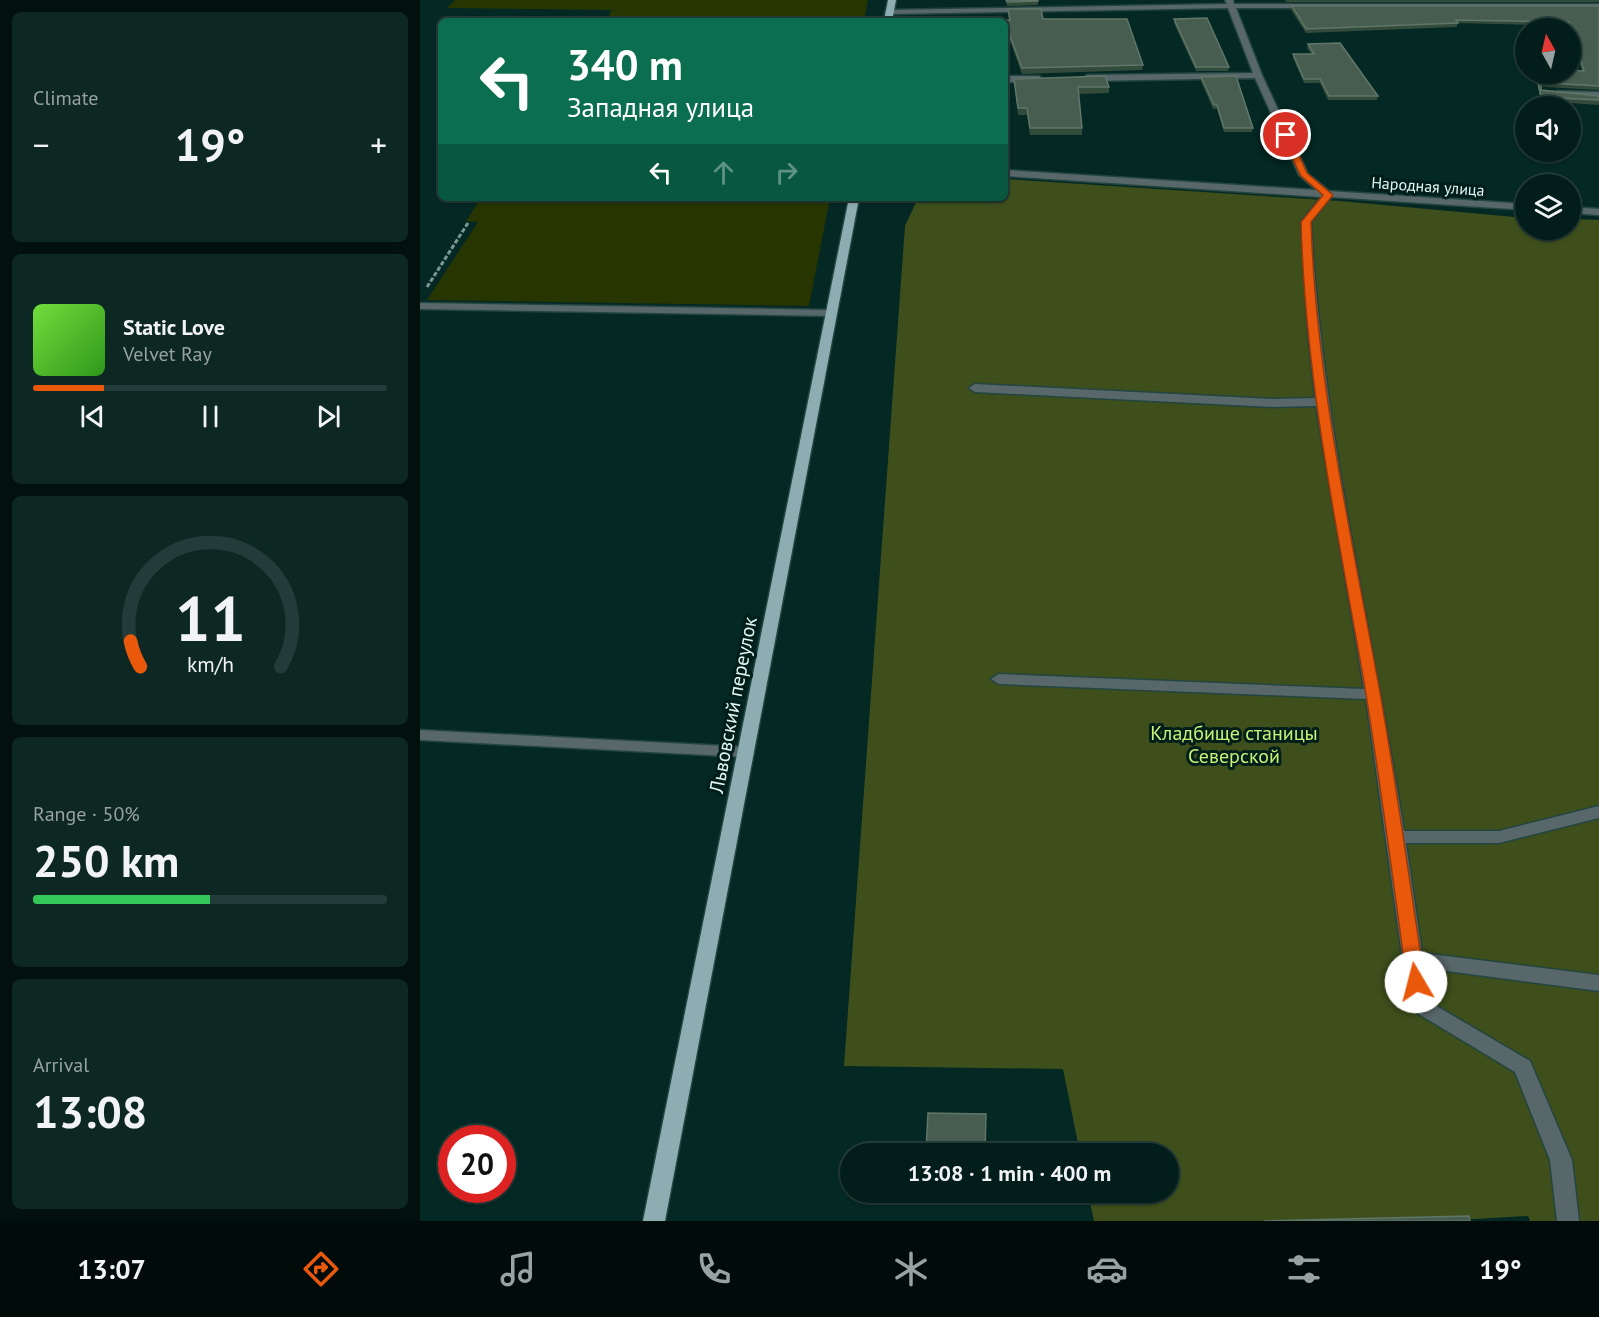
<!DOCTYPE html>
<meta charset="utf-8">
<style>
body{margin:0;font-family:"PT Sans",sans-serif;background:#0d2723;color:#f1f3f6;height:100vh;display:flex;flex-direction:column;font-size:22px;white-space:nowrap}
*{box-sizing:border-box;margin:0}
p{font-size:20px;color:#97a2a2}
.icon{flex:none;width:33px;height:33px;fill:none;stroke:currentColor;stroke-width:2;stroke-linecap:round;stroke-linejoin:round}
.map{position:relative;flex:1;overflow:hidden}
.details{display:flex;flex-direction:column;gap:12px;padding:12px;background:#02100e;width:420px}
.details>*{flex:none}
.guide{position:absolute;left:18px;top:18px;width:570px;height:183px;border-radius:9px;box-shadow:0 2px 4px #0004,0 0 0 2px #243c39;background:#0b6e4f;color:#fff;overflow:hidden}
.needle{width:39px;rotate:352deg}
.buttons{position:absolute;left:1095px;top:18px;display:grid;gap:12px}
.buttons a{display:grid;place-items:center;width:66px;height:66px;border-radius:50%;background:#031e1a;box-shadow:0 2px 4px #0004,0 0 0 2px #243c39;font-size:30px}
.speed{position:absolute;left:18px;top:1125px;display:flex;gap:12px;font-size:30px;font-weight:700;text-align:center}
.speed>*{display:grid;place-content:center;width:78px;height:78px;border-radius:50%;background:#031e1a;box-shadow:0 2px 4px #0004,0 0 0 2px #243c39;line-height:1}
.speed .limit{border:9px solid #d22;background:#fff;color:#111}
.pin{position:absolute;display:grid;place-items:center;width:51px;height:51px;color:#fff;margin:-26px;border:3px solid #fff;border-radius:50%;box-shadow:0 2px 6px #0007}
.me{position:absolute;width:66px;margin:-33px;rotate:352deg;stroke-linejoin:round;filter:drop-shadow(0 0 4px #0008)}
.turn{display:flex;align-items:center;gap:21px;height:126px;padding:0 30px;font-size:27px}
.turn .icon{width:78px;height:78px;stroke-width:2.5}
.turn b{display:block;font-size:42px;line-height:51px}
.lanes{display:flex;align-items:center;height:57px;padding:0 30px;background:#0003;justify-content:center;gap:30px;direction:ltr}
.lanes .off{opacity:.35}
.big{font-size:45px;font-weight:700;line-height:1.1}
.details .card{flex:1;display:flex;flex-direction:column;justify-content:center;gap:9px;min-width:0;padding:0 21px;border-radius:9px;background:#0d2723}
.details .dial{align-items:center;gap:0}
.dial svg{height:156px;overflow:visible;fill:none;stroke:#243c39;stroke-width:7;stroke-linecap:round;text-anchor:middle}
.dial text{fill:#f1f3f6;stroke:none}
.song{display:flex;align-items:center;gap:18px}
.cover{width:72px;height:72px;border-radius:9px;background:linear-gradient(135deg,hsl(100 70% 55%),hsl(110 70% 35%))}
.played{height:6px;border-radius:3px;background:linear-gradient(90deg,#ea580c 20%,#243c39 20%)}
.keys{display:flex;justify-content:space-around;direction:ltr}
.heat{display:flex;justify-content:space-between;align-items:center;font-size:33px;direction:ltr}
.charge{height:9px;border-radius:4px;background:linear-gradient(90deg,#34c759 50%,#243c39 0)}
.trip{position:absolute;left:420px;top:1143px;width:339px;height:60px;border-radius:30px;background:#031e1a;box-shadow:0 2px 4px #0004,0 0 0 2px #243c39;font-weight:700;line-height:60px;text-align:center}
.menu{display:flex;height:96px;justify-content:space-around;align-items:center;background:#010c0a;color:#97a2a2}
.menu .icon{width:42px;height:42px}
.menu .selected{color:#ea580c}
.menu b{font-size:27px;color:#f1f3f6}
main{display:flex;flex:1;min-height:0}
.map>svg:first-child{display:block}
.green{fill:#273600}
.forest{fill:#3e4f1c}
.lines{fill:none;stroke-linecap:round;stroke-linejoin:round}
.minor-casing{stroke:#234540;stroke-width:3}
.major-casing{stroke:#234540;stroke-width:3}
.path{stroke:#7c9792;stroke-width:3;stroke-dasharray:4.5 2;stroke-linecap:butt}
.minor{fill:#58676a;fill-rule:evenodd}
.major{fill:#8eadb2;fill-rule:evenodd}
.wall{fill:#334b3b}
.shaded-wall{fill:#183529}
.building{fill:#465d4f;stroke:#5f7668;stroke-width:1.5}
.route{fill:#ea580c;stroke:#983908;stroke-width:1.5}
.labels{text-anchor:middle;stroke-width:6;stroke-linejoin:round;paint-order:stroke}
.far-street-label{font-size:16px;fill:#e4f7f3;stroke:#001e1a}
.street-label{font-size:20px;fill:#e4f7f3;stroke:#001e1a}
.park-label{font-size:20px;fill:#c9f276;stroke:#001e1a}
</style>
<main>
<section class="details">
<div class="card"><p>Climate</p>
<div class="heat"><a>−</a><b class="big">19°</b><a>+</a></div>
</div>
<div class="card">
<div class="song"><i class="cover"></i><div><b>Static Love</b><p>Velvet Ray</p></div></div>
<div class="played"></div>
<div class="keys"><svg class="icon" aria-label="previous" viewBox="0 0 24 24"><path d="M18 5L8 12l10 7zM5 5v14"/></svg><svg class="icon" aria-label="pause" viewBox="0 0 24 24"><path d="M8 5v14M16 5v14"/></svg><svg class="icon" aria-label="next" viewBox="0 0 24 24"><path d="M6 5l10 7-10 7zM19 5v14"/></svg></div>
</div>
<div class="card dial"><svg viewBox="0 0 100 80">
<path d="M14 69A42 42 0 1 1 86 69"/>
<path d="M14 69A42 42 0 0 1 9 56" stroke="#ea580c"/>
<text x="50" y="56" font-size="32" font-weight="700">11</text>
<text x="50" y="72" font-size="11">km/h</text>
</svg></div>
<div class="card"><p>Range · 50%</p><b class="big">250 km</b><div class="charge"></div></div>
<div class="card"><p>Arrival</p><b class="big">13:08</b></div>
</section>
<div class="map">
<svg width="1179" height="1221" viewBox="0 0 1179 1221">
<rect width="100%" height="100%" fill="#042823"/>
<g class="green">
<polygon points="35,0 448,0 444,21 186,21 192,10 27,8"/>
<polygon points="61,198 410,198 389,306 7,300 58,222 46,221"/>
</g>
<polygon class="forest" points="585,179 920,201 1105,218 1106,230 1150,230 1151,219 1179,220 1179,1221 1110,1221 1108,1216 1021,1221 674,1221 668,1193 748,1192 748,1154 660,1153 643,1069 424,1066 485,226 498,198 585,198"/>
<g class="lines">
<defs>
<g id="minor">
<path d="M805,0H813L814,4H1179V8H816L842,75L888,174L909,191L1106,204V210L911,197L891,222C902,428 952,628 984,831H1079L1179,806V818L1079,843H986L1002,953L1179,975V991L1004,968L1008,1001L1110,1061L1152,1160L1159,1221H1137L1130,1160L1095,1072L992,1010L989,1005L946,699L579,684L571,679L579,674L944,689L896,406L853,407L555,392L549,388L555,384L853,399L895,398L888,334L881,222L901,197L585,176V170L896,190L879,175L835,78L667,81L663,78L667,75L833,73L808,8L469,14L465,12L469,10L807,4Z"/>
<polygon points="585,76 619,76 623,79 619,82 585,82"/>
<polygon points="1137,91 1179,92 1179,98 1140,96 1137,95"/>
<polygon points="1150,207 1179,209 1179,215 1150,213"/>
<polygon points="0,303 411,310 417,313 411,316 0,309"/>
<polygon points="0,730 325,747 331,748 333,752 331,756 325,757 0,740"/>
</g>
<g id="major">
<polygon points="468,0 476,0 472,21 464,21"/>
<polygon points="429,198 439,198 245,1221 223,1221"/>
</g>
</defs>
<use href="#minor" class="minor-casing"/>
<use href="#major" class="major-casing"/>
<polyline class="path" points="7,287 48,223"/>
<use href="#minor" class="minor"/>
<use href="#major" class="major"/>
</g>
<g class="wall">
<polygon points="586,0 618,0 618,5 587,6"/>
<polygon points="865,0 1179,0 1179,2 866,2"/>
<polygon points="872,6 1179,6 1179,90 1125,87 1121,88 1121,90 1179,96 1179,105 1121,101 1115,74 1150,74 1162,71 1150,32 1150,28 1149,28 1148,26 1037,23 1037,27 886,33 871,10"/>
<polygon points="588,9 623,19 723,65 722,70 602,74 585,27 585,21 589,20"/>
<polygon points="754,19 809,67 808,71 776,71 754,23"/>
<polygon points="888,44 958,96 957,100 908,100 900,83 884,83 873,58 873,54 891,54 887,48"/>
<polygon points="781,77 833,128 832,132 804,132 797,109 793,109 781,81"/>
<polygon points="594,79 689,87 689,93 658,94 662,128 662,135 610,135 607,115 598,115"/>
<polygon points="508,1113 566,1127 565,1154 506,1154"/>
</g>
<polygon class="shaded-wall" points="1126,83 1125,87 1120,89 1121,85"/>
<g class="building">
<polygon points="586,0 618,0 618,1 587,2"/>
<polygon points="872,6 1179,6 1179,86 1126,83 1121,85 1121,90 1179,96 1179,100 1121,97 1116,74 1150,74 1150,70 1164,71 1149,22 1036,20 1038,23 886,29"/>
<polygon points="588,9 621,9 623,19 707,19 723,65 602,68 584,20 590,20"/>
<polygon points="787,18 809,67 776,67 754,19"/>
<polygon points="920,43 958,96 909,96 900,79 884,79 873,54 894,54 888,44"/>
<polygon points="685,76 689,87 658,87 662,128 610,128 607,108 598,108 594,79"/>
<polygon points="816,76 833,128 804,128 797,105 794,105 781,77"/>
<polygon points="508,1113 566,1114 565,1152 506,1151"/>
<polygon points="1049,1216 1050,1221 844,1221"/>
</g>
<path class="route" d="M866,132L870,135L887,173L913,195L891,222C896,376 929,525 957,676C976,778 989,880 1005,982L1002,987H990L987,982C973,880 960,778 943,676C916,525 885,375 881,222L903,195L881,176L861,135Z"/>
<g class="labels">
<g class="far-street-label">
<text transform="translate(1008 186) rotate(4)" y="6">Народная улица</text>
</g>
<g class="street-label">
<text transform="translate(313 705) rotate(-79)" y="7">Львовский переулок</text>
</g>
<g class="park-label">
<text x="814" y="740">Кладбище станицы<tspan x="814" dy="23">Северской</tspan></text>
</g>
</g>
</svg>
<div class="buttons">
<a><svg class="needle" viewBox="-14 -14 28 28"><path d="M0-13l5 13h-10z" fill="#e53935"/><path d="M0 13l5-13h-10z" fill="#97a2a2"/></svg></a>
<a><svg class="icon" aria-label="sound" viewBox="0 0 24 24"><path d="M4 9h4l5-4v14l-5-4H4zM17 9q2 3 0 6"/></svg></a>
<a><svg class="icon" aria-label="layers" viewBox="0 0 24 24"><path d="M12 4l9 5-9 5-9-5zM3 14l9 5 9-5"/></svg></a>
</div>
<div class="speed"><div class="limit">20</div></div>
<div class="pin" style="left:866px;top:135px;background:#d93025"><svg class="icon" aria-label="arrive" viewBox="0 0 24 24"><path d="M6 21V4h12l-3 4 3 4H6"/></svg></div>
<svg class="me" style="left:996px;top:982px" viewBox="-20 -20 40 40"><circle r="19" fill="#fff"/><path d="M0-13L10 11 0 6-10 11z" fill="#ea580c"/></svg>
<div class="trip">13:08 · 1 min · 400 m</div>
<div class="guide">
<div class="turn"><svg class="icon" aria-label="left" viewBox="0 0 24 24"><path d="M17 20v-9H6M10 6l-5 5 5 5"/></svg><div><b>340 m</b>Западная улица</div></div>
<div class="lanes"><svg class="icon" aria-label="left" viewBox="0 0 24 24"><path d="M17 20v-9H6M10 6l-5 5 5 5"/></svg><svg class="icon off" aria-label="ahead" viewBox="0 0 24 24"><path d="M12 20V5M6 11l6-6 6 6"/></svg><svg class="icon off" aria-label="right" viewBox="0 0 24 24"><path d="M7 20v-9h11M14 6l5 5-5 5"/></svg></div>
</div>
</div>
</main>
<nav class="menu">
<b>13:07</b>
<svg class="icon selected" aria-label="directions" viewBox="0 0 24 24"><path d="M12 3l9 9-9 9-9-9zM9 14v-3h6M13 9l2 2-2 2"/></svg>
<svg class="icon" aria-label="music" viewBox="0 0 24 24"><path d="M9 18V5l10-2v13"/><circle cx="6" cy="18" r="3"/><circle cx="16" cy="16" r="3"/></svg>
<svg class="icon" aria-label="phone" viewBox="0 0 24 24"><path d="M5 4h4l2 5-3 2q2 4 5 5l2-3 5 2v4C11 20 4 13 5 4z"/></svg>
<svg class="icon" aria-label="climate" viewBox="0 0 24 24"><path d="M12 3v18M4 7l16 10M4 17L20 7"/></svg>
<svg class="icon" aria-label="car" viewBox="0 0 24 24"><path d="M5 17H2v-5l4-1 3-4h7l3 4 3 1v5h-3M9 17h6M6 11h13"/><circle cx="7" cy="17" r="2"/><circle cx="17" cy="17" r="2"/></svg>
<svg class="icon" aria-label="filters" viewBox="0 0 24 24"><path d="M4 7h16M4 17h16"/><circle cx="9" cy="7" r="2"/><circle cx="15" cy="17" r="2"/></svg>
<b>19°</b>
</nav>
